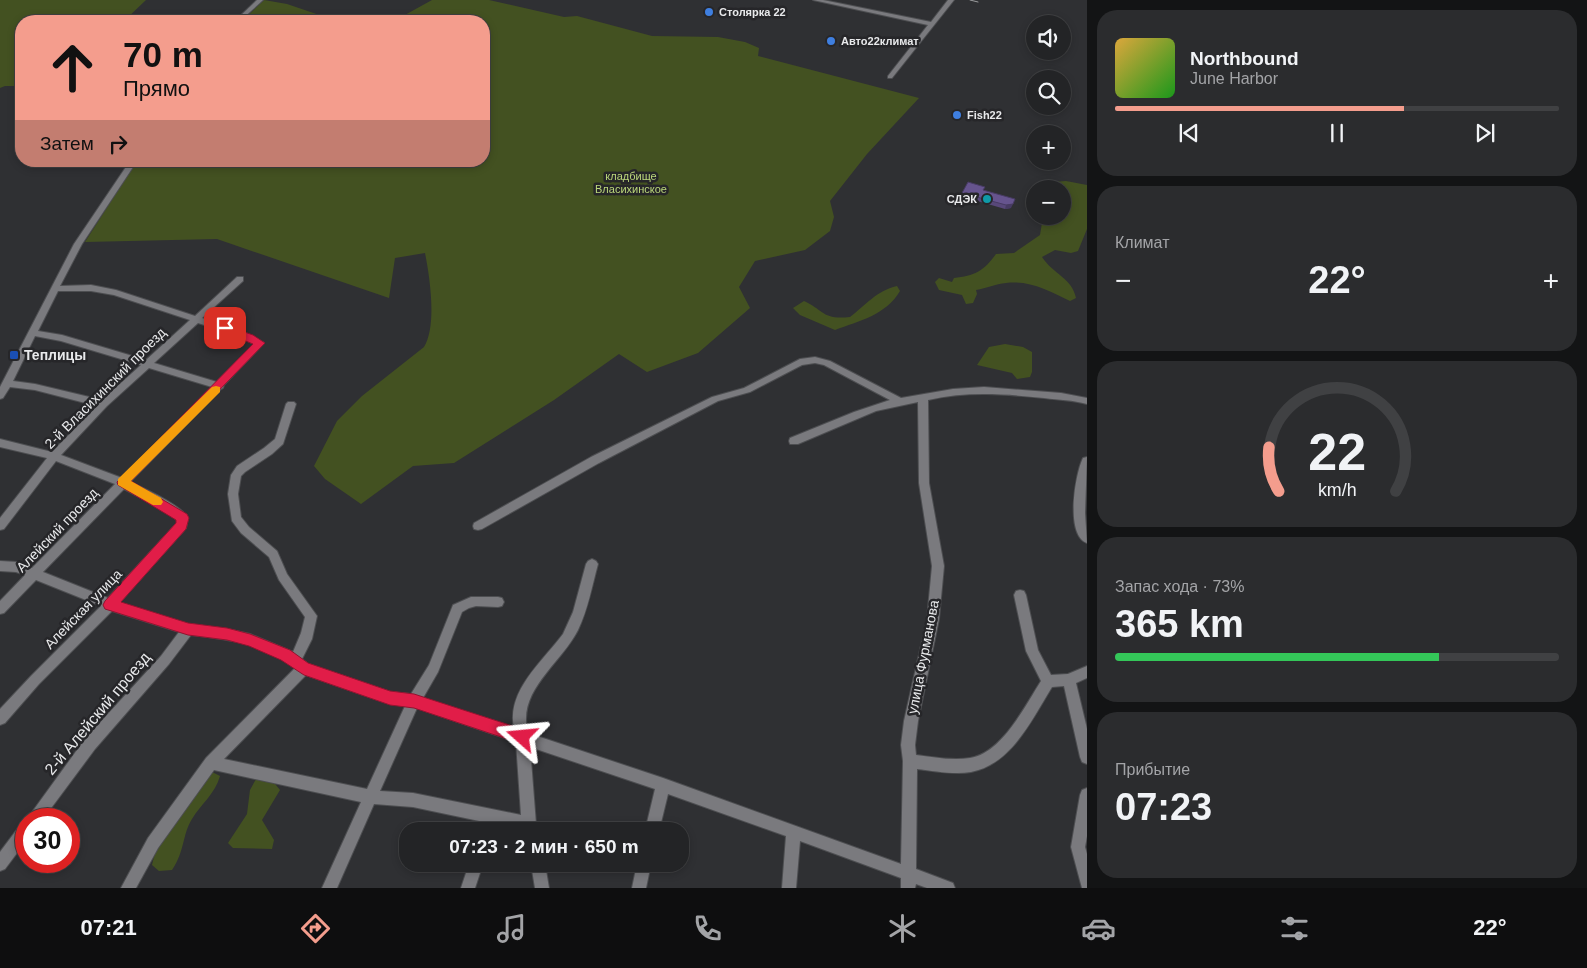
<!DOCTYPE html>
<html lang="ru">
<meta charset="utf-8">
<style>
body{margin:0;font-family:Arial,sans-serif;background:#2b2c2e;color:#f1f3f6;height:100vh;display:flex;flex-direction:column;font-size:19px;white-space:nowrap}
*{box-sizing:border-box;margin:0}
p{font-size:16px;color:#a3a4a7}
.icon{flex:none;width:28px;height:28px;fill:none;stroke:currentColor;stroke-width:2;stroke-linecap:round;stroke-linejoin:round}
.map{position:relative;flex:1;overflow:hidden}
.drawer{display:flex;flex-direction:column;gap:10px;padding:10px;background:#131415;width:500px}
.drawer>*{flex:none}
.banner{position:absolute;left:15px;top:15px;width:475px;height:152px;border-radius:20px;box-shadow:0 2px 8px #0003,0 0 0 1px #404143;background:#f49d8d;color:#111;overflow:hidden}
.fabs{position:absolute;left:1026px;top:15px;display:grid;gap:10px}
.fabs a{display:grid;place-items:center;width:45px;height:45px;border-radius:50%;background:#232426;box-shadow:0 2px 8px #0003,0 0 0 1px #404143;font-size:25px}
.speed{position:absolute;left:15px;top:808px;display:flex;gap:10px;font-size:25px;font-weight:700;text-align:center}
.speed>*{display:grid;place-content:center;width:65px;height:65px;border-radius:50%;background:#232426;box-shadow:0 2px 8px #0003,0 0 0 1px #404143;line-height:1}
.speed .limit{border:8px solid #d22;background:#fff;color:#111}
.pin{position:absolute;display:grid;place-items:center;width:42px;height:42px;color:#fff;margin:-21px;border-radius:10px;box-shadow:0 2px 8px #0006}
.me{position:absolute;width:55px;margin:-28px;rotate:288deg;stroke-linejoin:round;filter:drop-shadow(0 0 4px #0008)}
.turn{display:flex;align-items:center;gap:18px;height:105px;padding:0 25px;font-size:22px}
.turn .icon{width:65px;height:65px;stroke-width:2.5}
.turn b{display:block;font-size:35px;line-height:42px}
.then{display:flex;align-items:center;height:48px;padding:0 25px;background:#0003;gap:10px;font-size:19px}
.big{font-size:38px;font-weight:800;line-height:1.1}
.drawer .tile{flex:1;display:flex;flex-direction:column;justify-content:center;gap:8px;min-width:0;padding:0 18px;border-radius:20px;background:#2b2c2e}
.drawer .dial{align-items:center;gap:0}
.dial svg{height:130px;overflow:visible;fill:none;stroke:#404143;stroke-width:7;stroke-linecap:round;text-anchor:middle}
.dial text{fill:#f1f3f6;stroke:none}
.song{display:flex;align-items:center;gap:15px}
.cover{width:60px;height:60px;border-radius:8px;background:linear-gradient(135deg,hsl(40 70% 55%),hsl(120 70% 35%))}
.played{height:5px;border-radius:2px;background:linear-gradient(90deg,#f49d8d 65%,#404143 65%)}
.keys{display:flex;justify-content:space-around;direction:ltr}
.heat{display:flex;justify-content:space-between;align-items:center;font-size:28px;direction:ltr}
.charge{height:8px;border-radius:4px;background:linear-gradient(90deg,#34c759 73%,#404143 0)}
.trip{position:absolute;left:399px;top:822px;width:290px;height:50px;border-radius:20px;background:#232426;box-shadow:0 2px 8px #0003,0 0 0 1px #404143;font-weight:800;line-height:50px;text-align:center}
.menu{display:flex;height:80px;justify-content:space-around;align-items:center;background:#0e0e0f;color:#a3a4a7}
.menu .icon{width:35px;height:35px}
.menu .active{color:#f49d8d}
.menu b{font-size:22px;color:#f1f3f6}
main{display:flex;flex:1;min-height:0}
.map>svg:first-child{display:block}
.green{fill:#435121}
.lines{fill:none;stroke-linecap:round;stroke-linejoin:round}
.minor-casing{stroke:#4d4e51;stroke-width:2}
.minor{fill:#7a7a7e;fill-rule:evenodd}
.tram{stroke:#9c9d9f;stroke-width:1}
.wall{fill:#58487a}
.shaded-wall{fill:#473b63}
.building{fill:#66548e;stroke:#473b63}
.route{fill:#e11d48;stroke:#92132f}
.slow{fill:#f59e0b}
.shop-dot{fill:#3f7fe0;stroke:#262629;stroke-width:2}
.culture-dot{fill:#0f9aa8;stroke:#262629;stroke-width:2}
.transit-dot{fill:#1a4fb4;stroke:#262629;stroke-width:2}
.labels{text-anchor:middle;stroke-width:5;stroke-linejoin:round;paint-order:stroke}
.far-poi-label{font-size:11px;font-weight:bold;fill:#e8e9eb;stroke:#262629;text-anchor:start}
.far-park-label{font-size:11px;fill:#bbd77b;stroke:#262629}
.poi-label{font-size:14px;font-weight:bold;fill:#e8e9eb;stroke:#262629;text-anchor:start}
.street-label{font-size:14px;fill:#e8e9eb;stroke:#262629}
.near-street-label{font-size:16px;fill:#e8e9eb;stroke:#262629}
</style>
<main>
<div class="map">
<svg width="1087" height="888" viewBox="0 0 1087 888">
<rect width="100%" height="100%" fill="#2f3033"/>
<g class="green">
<polygon points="0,0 146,0 124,21 21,21 21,86 5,86 0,88"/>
<polygon points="264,0 287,4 337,21 242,21"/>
<path d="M432,0H489L564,17L577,16L652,36L718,37L745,42L759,48L758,56L919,98L867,154L830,201L834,217L830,231L805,250L755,261L739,287L750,308L698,353L647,372L619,354L554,400L454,463L413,466L361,504L325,479L314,466L337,421L362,396L424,347C437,326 430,278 425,253L395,258L389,298L217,239L85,242L133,167L148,161H484V21H394Z"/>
<path d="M1066,181L1087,185V229L1078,251L1071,253L1055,250L1042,257C1053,274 1072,278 1076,298L1070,301C1049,291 1030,280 1006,283C995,284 987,288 976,290L977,294L973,303L966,304L962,295L939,290L935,282L939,278L952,282L954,278C974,276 984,271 996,254L1014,253L1040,235L1042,223L1028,214L1035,197V216H1062V189H1059L1054,182Z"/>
<path d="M897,286L900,291C886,315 859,321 835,330L800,315L793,308L804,301C824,310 822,320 850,317C866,305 876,291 897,286Z"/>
<polygon points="1005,344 1023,347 1032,352 1032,372 1030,377 1017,379 1012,373 977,365 989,347"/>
<polygon points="262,768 280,790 262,820 274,840 272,849 233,848 228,843 247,814 250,790"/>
<path d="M212,772L220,776C215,794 201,804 192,819C182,835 185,851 172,870L159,871L152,865C160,829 190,800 212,772Z"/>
</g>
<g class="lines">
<defs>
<g id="minor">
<polygon points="257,0 263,0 240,21 235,21"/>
<polygon points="813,0 823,0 931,22 948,0 954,0 892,78 888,78 888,76 928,25"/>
<path d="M130,161H137L82,244L60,286L91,285L116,290L195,316L237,277H243V281L202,318L244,332L264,343L224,385L223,388L221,389L130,482C145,489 181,505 188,518L186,528L119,603L188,624L227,629L250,634L293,652L301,633L305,617L279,580L269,557L241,533L232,521L228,494L231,475L237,466L264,448L275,439L286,404L288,402H294L296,404L283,444L272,454L245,472L241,476L238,494L241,517L249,527L277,551L287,574L317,616L312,639L302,659L308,664L390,692L411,694L429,665L453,605L471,597H498L502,598L504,602L502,606L498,607L476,606L469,608L462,612L438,672L423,698L514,728C506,691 543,661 563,634L573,612L586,564L588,561L592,559L596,561L598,564C592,586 588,609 578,630C561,664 516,691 528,733L663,778L901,864L903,761L901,745L904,721L927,619L932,566L919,483L918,402L876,411L798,444H790L789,441L790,438L854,412L890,400L824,365L815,363L802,365L750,392L718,401L599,463L482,529L478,530L474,529L473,526L474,523L591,457L712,397L744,388L800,359L815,357L830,361L901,398L953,389L984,387L1061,393L1087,398V404C1073,400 1059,400 1044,398C1005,394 967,391 928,400L929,483L944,566L939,619L918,721L915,745L916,755C933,757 952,761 970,758C1002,753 1025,706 1041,681L1026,651L1014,595L1016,591L1020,590L1024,591L1026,595L1038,650L1051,675L1068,674L1087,666V678L1076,683L1087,729V764L1082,762L1080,757L1064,686L1052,687C1032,719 1012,764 971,772C954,775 934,771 917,769L916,869L953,883L955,888H927L916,884L915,888H901V878L800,841L796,888H782L786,836L668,794L659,831H645L655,789L530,747L536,824L539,831H525L498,825L495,831H481L484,822L413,807L374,804L337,888H322L361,802L214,770L158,848L136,888H121L148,838L206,758L295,668C268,644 226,639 191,635L169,664L95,749L43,819H27L85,739L161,656L179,632L112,611L39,684L5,723L0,725V709L31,676L101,606L36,580L4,613L0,614V601L25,575L16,572L0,571V561L17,562L32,568L115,484L56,461L4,529L0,530V518L47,458L0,447V439L52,452L97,406L35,390L10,387L3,398L0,399V387L74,244ZM58,291H91L114,295L190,320L146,360L62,335L38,331ZM198,323L238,336L254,344L217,382L154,363ZM35,336L61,341L141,365L102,400L35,384L13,381ZM149,368L212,387L122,478L61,455L107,406ZM124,489L162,509L177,520V523L108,598L43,572ZM306,675L390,704L405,706L367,789L224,759ZM417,708L516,742L521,815L413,793L380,791Z"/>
<path d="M1087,457L1085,513L1087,543C1065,535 1075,474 1083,458Z"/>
<polygon points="1087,788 1087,836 1085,847 1087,854 1087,888 1082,888 1071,847 1080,795 1082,790"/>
<polygon points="26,822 26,841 5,869 0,871 0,852 21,824"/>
<polygon points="469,864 483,864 475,888 461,888"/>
<polygon points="531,864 545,864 549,888 535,888"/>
<polygon points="637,864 651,864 646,888 632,888"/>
</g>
</defs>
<use href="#minor" class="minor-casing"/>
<use href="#minor" class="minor"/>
<polyline class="tram" points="970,0 978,2"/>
</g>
<polygon class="wall" points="983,190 1011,208 1005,209 960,196 962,193"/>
<polygon class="shaded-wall" points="1013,204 1011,208 1005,209 1006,205"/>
<polygon class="building" points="968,182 985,187 983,190 1015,199 1013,204 1006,205 962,193"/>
<polygon class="route" points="225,325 253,335 265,343 131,481 187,514 189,518 186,529 121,602 188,623 227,628 250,634 290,650 308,663 390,691 414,694 522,729 528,732 530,737 528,742 522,744 414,708 390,705 304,675 281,660 249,646 227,640 188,635 105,609 103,605 105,601 176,523 176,520 118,485 117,482 253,344 221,331 221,326"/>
<polygon class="slow" points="216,386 220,387 220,392 131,481 161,498 163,502 161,505 153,505 118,485 118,479 212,387"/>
<g class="shop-dot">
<circle cx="709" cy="12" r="5"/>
<circle cx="831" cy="41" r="5"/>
<circle cx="957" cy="115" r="5"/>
</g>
<circle class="culture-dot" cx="987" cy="199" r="5"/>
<rect class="transit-dot" x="9" y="350" width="10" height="10" rx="2.5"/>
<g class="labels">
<g class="far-poi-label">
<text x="719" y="16">Столярка 22</text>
<text x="841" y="45">Авто22климат</text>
<text x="967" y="119">Fish22</text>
<text x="977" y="203" text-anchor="end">СДЭК</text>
</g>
<g class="far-park-label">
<text x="631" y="180">кладбище<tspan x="631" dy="13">Власихинское</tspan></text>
</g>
<g class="poi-label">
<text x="24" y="360">Теплицы</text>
</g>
<g class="street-label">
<text transform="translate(105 388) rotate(-45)" y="5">2-й Власихинский проезд</text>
<text transform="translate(57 530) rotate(-46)" y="5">Алейский проезд</text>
<text transform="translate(83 609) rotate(-46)" y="5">Алейская улица</text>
<text transform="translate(923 657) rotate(-79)" y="5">улица Фурманова</text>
</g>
<g class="near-street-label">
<text transform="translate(97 713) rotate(-50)" y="6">2-й Алейский проезд</text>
</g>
</g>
</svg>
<div class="fabs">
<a><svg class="icon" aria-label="sound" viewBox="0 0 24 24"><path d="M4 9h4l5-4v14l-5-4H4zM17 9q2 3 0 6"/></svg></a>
<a><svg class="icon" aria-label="search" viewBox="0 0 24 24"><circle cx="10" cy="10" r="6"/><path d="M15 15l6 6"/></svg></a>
<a>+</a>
<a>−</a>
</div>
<div class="speed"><div class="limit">30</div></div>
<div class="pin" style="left:225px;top:328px;background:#d93025"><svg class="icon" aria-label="arrive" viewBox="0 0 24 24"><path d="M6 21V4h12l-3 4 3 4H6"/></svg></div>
<svg class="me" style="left:522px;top:737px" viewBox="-20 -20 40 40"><path d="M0-17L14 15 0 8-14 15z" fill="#e11d48" stroke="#fff" stroke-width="4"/></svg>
<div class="trip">07:23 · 2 мин · 650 m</div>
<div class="banner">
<div class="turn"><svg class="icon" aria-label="ahead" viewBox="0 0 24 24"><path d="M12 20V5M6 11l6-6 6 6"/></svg><div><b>70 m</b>Прямо</div></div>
<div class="then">Затем<svg class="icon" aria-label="right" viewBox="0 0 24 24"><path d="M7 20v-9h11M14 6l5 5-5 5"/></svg></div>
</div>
</div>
<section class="drawer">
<div class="tile">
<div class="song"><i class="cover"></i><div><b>Northbound</b><p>June Harbor</p></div></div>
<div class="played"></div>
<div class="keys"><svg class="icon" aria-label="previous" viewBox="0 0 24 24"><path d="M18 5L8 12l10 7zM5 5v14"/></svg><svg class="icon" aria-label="pause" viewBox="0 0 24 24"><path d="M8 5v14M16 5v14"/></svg><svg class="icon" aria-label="next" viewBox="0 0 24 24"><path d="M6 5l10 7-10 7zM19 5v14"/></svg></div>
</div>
<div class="tile"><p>Климат</p>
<div class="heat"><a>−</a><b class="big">22°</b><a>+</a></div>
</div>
<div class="tile dial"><svg viewBox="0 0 100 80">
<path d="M14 69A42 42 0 1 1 86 69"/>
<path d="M14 69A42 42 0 0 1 8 42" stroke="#f49d8d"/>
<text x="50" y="56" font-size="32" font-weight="700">22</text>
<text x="50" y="72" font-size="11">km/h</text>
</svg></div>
<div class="tile"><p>Запас хода · 73%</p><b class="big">365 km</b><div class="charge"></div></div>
<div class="tile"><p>Прибытие</p><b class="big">07:23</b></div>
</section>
</main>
<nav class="menu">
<b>07:21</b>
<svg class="icon active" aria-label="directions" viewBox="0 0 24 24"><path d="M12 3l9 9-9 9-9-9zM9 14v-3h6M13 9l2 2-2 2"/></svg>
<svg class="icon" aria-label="music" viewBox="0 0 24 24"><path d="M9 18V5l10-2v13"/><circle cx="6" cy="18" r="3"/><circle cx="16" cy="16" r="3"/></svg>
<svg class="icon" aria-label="phone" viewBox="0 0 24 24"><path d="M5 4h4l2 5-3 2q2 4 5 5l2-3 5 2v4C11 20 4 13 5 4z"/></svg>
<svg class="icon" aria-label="climate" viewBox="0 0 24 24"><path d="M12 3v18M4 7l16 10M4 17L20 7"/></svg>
<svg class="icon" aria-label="car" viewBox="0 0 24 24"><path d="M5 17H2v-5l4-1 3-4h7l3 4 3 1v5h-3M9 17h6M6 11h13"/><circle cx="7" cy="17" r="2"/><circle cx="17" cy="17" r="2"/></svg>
<svg class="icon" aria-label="filters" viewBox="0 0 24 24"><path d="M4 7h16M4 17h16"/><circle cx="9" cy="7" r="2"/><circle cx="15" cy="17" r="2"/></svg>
<b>22°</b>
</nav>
